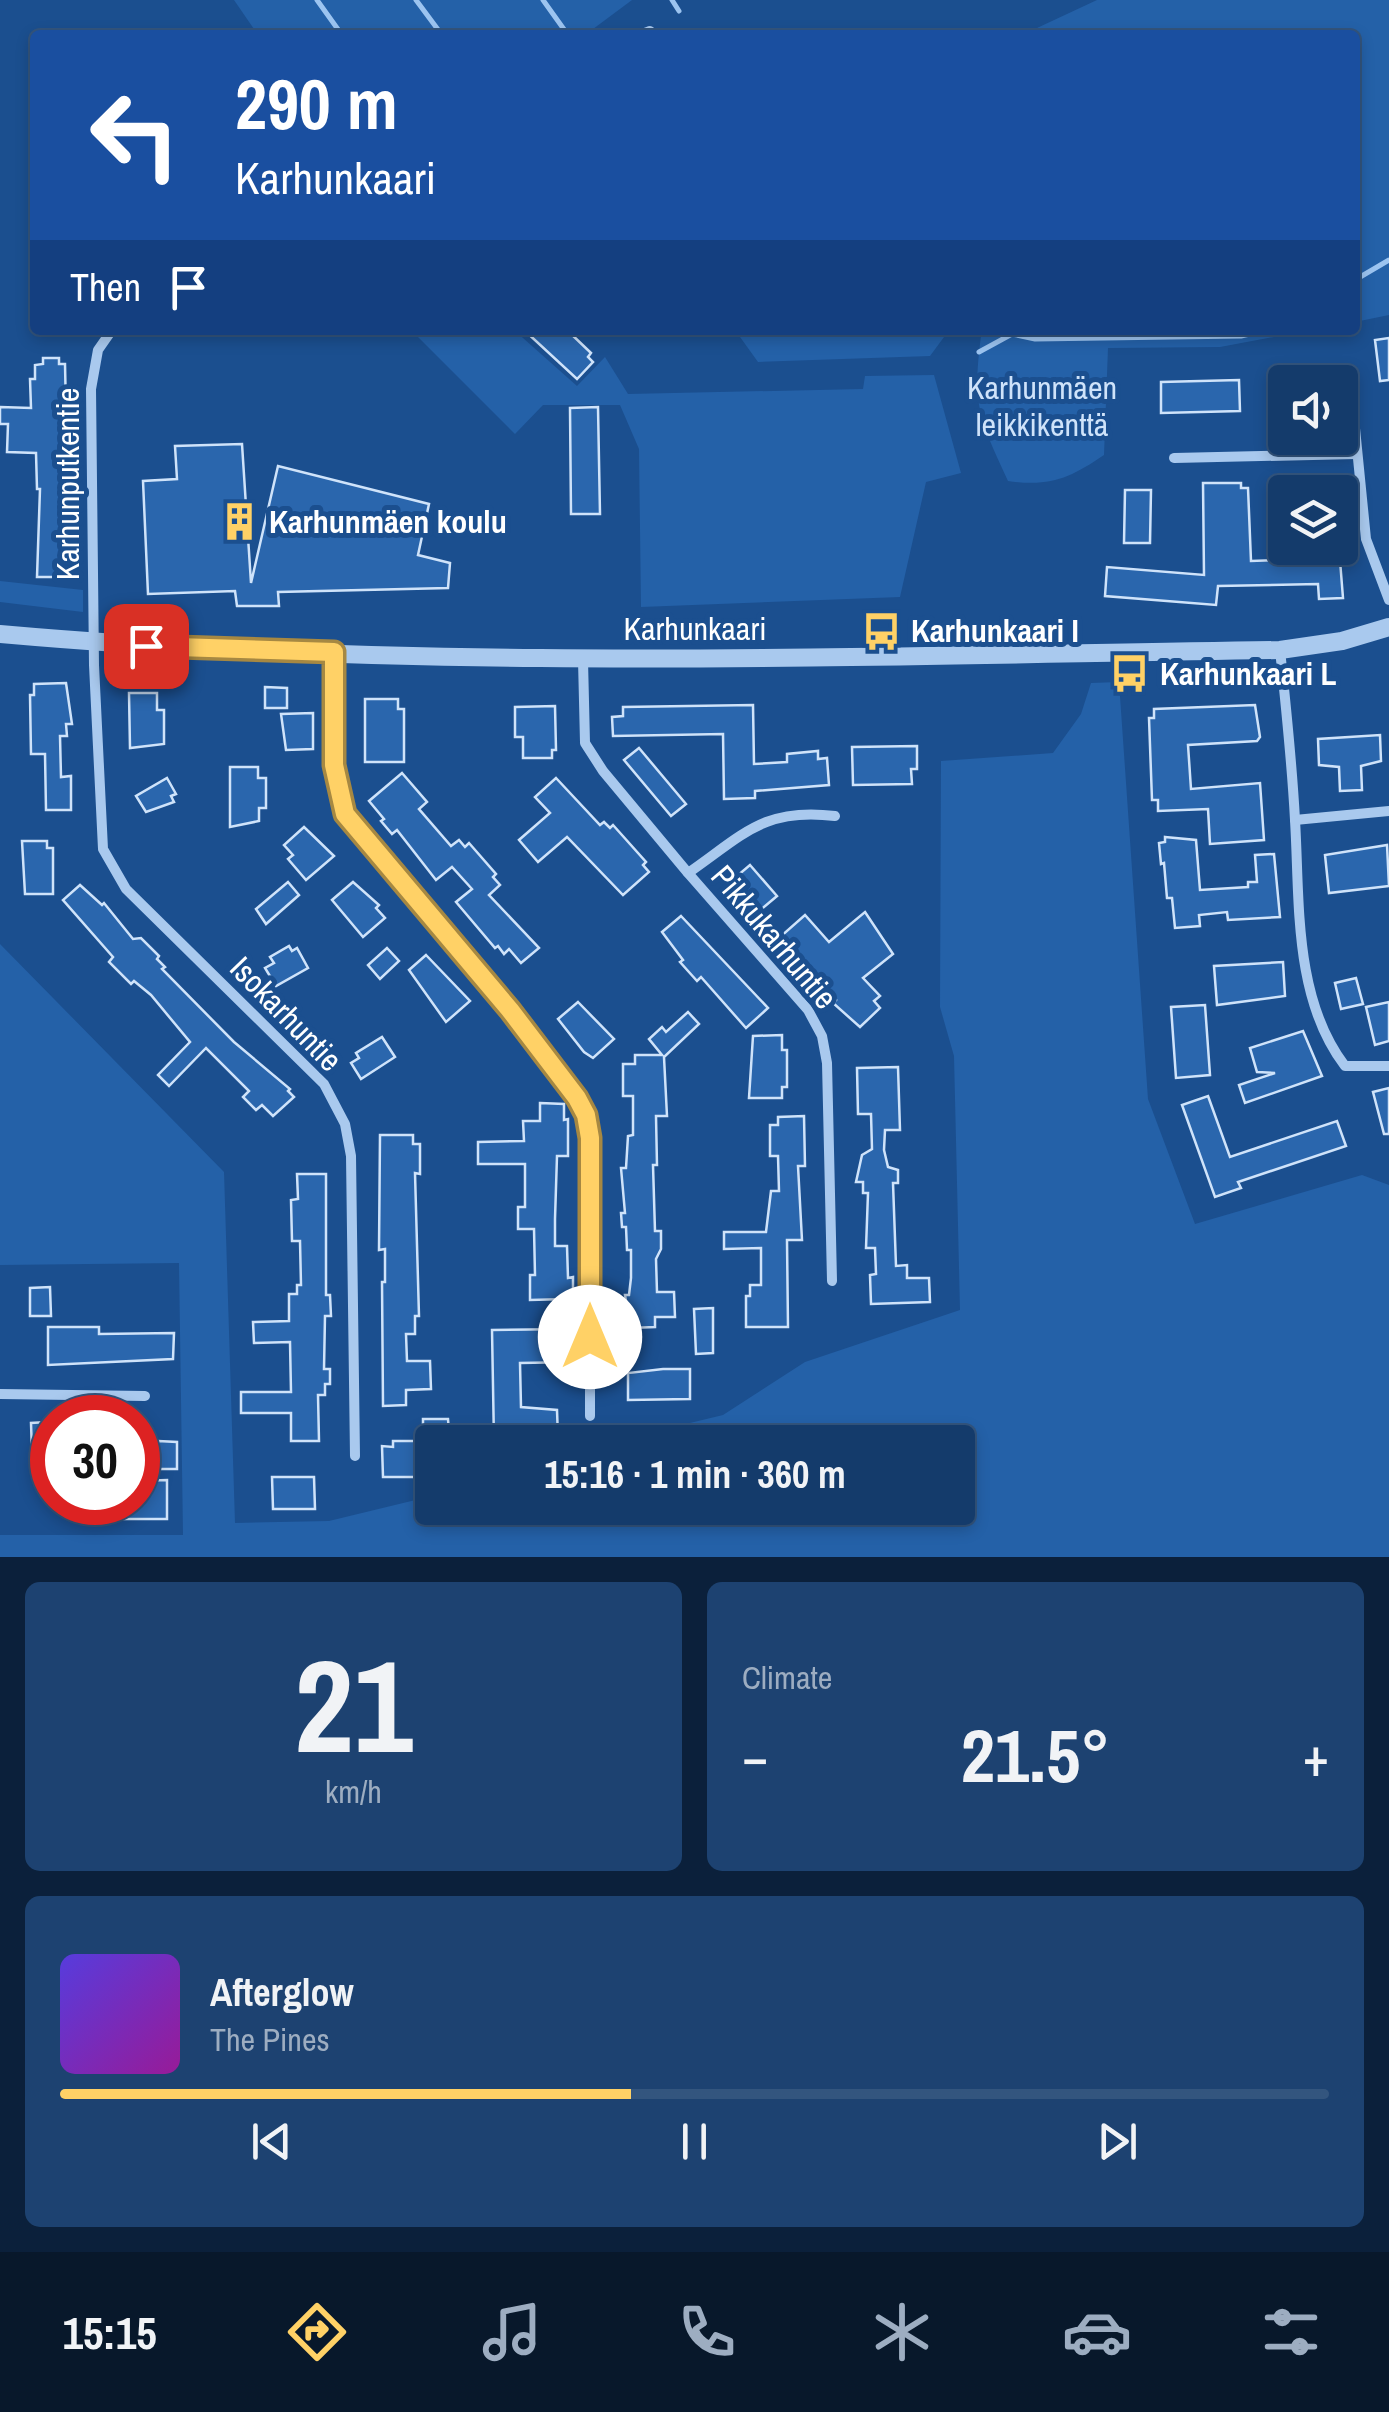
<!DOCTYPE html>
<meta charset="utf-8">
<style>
body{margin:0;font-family:"Archivo Narrow",sans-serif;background:#1d4271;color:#f1f3f6;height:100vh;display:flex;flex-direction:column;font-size:38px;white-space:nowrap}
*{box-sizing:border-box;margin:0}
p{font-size:32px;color:#9dadc1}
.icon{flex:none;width:55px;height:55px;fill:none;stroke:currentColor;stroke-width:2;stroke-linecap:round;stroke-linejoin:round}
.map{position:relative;height:1557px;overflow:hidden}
.side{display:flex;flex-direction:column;gap:25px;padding:25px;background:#0b203b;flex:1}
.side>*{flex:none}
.guide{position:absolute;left:30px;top:30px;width:1330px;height:305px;border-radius:10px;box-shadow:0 5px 15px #0003,0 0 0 2px #33557e;background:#1a4fa0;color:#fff;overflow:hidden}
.tools{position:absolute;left:1268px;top:365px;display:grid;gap:20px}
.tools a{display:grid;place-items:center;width:90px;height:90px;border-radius:10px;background:#143b6b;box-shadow:0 5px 15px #0003,0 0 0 2px #33557e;font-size:50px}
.speed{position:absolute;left:30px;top:1395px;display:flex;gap:20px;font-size:50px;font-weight:700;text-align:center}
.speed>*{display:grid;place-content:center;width:130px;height:130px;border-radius:50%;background:#143b6b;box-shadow:0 5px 15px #0003,0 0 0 2px #33557e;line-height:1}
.speed .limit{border:15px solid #d22;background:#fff;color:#111}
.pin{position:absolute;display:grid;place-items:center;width:85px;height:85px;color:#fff;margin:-42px;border-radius:20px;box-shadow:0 5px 15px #0006}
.me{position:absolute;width:110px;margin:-55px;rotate:0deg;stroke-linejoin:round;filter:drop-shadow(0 0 8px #0008)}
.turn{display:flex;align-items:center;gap:35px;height:210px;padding:0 40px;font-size:45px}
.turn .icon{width:130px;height:130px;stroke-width:2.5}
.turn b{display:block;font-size:70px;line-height:85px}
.then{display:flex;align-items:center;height:95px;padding:0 40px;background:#0003;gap:20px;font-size:38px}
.big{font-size:75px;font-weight:700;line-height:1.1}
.side .widget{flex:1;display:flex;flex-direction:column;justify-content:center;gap:15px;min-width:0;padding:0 35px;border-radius:15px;background:#1d4271}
.side .dial{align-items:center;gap:0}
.dial b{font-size:130px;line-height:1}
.song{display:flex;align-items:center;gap:30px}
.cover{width:120px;height:120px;border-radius:15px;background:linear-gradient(135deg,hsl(250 70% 55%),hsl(300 70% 35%))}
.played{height:10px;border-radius:5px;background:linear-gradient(90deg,#ffd166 45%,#33557e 45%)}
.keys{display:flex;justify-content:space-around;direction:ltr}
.heat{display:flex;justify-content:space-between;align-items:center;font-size:55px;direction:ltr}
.side .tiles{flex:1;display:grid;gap:25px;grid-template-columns:1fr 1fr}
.widget:last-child{grid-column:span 2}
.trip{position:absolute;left:415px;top:1425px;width:560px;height:100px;border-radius:10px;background:#143b6b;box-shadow:0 5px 15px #0003,0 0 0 2px #33557e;font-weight:700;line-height:100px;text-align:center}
.tab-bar{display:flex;height:160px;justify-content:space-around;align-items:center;background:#08182b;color:#9dadc1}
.tab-bar .icon{width:70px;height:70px}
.tab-bar .current{color:#ffd166}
.tab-bar b{font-size:45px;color:#f1f3f6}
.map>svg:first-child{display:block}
.green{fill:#2461a8}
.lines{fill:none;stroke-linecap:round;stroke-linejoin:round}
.stream{stroke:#9cc4f0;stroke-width:5}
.building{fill:#2a66ad;stroke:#cfe3fa;stroke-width:2.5}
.minor{stroke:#a9c9ee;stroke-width:10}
.tertiary{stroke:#a9c9ee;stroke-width:18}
.route-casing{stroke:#a68842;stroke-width:25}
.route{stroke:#ffd166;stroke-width:18}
.labels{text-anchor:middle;stroke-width:10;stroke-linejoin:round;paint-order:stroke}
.park-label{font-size:32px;fill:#cfe3fa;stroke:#1b4f8f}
.street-label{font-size:32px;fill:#fff;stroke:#1b4f8f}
.poi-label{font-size:32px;font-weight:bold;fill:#fff;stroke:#1b4f8f;text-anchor:start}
</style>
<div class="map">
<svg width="1389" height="1557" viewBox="0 0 1389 1557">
<rect width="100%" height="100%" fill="#1b4f8f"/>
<g class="green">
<polygon points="234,0 632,0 585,35 258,35"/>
<polygon points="1097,0 1389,0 1389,315 1355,322 1355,35 1022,35"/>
<polygon points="411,330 514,330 577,386 605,357 628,394 863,389 865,376 934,375 961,473 926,482 900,597 641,607 639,449 620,405 543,405 515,434"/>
<path d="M735,330H1311L1220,347L1108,348L1104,455C1070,478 1051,487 1008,481C979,418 972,406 981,336L947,333L930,356L758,362Z"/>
<polygon points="0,581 83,590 83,612 0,602"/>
<polygon points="1119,682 1148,1099 1195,1224 1362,1175 1389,1185 1389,1557 0,1557 0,1535 183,1535 179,1263 0,1265 0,944 224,1172 235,1523 329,1521 432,1496 432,1508 958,1508 958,1442 611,1442 723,1415 805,1362 960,1310 954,1056 940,1007 941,761 1053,753 1081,714 1091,683"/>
</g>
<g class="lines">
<g class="stream">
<polyline points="317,0 342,35"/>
<polyline points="416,0 442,35"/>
<polyline points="543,0 568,35"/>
<polyline points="672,0 679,11"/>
<polyline points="1355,280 1389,260"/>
<polyline points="979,352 1012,334 1035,339 1241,336 1267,330"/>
</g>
</g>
<g class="building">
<polygon points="524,330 567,330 591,353 588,357 593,362 577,379"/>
<polygon points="1389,338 1389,380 1380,381 1375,340"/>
<polygon points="43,358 59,358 59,364 65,364 68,506 65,577 37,577 40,489 37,489 36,453 7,452 8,424 0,424 0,407 31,408 30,379 35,379 35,365 43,364"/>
<polygon points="1239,380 1240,411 1161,413 1161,382"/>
<polygon points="598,407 600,514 571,514 570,408"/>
<polygon points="242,444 251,583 278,466 429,504 418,555 450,563 448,588 278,592 279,606 237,606 235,591 148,594 143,481 177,479 175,446"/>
<polygon points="1203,483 1241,483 1241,488 1248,488 1251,561 1316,559 1315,548 1339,548 1343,598 1319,599 1318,584 1218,586 1216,605 1105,596 1107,567 1204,575"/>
<polygon points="1125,490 1151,490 1150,543 1124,543"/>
<polygon points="66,683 72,724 66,724 67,736 60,736 61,777 71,776 71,810 46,810 45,754 31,754 30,695 34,695 34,684"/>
<polygon points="265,687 287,688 287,708 265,708"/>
<polygon points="129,693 157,693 157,710 164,710 164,744 130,748"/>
<polygon points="365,699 398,699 398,709 404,709 404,762 365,762"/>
<polygon points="753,705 754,764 787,762 787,754 818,751 818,759 827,758 829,785 755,791 755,798 724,799 723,734 613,736 612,717 623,716 623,707"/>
<polygon points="1255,705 1260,737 1257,741 1188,745 1191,789 1260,783 1264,840 1210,844 1208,809 1158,811 1158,800 1152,800 1149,718 1154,718 1154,709"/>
<polygon points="555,706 556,750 552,750 552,758 523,758 523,737 515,737 515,707"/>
<polygon points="313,713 313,749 286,750 281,714"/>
<polygon points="1380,735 1381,761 1361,766 1362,790 1340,791 1339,767 1319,765 1318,739"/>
<polygon points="917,746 917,769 911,769 912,784 853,785 852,747"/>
<polygon points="639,748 686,804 671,816 624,760"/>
<polygon points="230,767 258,767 258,778 266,778 266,808 259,808 259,821 230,827"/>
<polygon points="402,773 427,802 419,809 451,846 459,840 465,847 469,843 496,874 493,877 500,885 489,895 539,948 521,963 509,949 504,954 498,946 495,948 456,902 472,889 452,867 436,880 397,830 392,834 381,821 384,819 369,801"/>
<polygon points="167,778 176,794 171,796 174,802 146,812 136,796"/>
<polygon points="556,778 600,825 604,822 610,828 613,825 646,862 643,865 649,872 623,895 567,837 538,862 519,840 550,813 535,797"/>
<polygon points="304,827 334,856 306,880 288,859 293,855 284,845"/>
<polygon points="1165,837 1196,840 1200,890 1248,887 1248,882 1257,882 1255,855 1274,854 1280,917 1228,920 1227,912 1199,915 1200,926 1175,928 1172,898 1167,898 1164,863 1161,864 1159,843 1165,842"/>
<polygon points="22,841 47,841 47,848 53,848 53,894 25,894"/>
<polygon points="1387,845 1389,886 1329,893 1325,855"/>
<polygon points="750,865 777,896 758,912 734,892 737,888 730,882"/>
<polygon points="288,882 299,895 266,924 256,909"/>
<polygon points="353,882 379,905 376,908 385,918 363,937 332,900"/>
<polygon points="80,885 102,905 104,903 133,939 141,938 159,956 157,959 165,967 162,969 234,1042 290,1089 288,1091 294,1097 273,1116 262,1105 256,1110 243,1097 249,1091 206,1048 169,1086 158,1075 190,1042 151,995 134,981 131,984 109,962 113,957 63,900"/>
<polygon points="865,912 893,954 863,978 880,996 874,1001 880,1008 860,1027 833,1003 836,1000 780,937 805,915 829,942"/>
<polygon points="681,916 768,1008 746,1028 701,977 697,981 680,962 683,960 662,932"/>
<polygon points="289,946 292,951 297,948 308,968 276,986 265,968 274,963 270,957"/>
<polygon points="387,948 399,961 380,979 368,965"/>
<polygon points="426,955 470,1001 446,1022 409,970"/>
<polygon points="1283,962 1285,996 1217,1005 1214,966"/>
<polygon points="1356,978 1363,1004 1341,1009 1335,983"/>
<polygon points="578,1002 614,1039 593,1058 584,1052 558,1019"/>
<polygon points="1389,1002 1389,1041 1375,1045 1366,1007"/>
<polygon points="1205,1005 1210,1075 1176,1078 1171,1007"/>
<polygon points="688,1012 699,1024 664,1057 667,1116 656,1116 657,1165 653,1165 655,1231 661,1231 661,1249 656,1259 657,1292 674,1292 675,1317 655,1317 655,1327 630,1328 625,1295 629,1295 631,1278 631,1250 627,1250 626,1227 622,1227 621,1213 625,1213 621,1168 626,1168 628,1136 633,1135 633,1096 623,1096 623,1064 635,1064 635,1055 662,1055 649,1039 662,1027 666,1032"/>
<polygon points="1303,1031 1322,1076 1245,1103 1239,1085 1275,1073 1257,1072 1250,1048"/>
<polygon points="782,1035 782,1050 787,1050 787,1087 782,1087 782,1098 749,1098 753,1036"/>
<polygon points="382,1037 395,1057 361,1079 351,1063 359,1058 356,1053"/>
<polygon points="898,1067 900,1130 885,1130 884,1150 888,1167 898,1170 898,1183 893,1183 896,1266 907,1265 907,1278 929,1278 930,1302 871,1304 870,1275 876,1274 875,1248 866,1248 868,1193 863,1193 863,1182 856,1182 862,1155 872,1149 871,1114 858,1114 857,1068"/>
<polygon points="1389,1088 1389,1134 1384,1134 1373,1092"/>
<polygon points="1208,1096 1230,1157 1337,1121 1346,1146 1238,1182 1241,1188 1215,1197 1182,1105"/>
<polygon points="540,1103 564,1104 564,1120 568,1119 568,1156 557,1156 555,1219 555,1246 567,1246 568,1278 573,1277 573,1293 567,1293 567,1299 530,1300 530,1275 535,1275 534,1229 518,1229 518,1207 525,1207 525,1164 478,1164 478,1142 524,1141 523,1121 540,1121"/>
<polygon points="804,1116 805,1166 798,1166 802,1240 787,1240 788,1327 746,1327 746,1296 750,1296 750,1285 761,1285 761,1248 724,1249 724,1232 766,1232 771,1191 779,1191 778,1156 770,1156 770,1125 778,1125 778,1117"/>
<polygon points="380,1135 413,1135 413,1144 420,1144 420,1174 415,1173 419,1316 415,1316 415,1334 406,1334 407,1361 430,1361 431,1389 406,1390 406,1405 383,1406 382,1282 385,1282 385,1249 379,1250"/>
<polygon points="297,1174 326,1174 326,1295 330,1295 331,1316 325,1316 324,1369 330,1369 330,1384 325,1384 325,1395 318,1395 319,1441 291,1441 291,1413 241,1413 241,1392 291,1392 290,1342 254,1343 253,1322 289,1321 289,1294 297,1294 297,1285 301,1285 300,1241 292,1241 291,1200 298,1199"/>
<polygon points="50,1287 51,1316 30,1316 30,1288"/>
<polygon points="713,1308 713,1353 696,1354 694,1309"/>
<polygon points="48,1327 99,1327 99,1334 174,1333 173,1359 48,1365"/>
<polygon points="573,1329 574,1362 520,1363 521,1407 557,1410 558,1438 494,1442 492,1330"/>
<polygon points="663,1369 690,1369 690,1399 628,1400 628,1373"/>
<polygon points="423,1419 448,1419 449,1432 439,1433 439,1442 432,1442 432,1472 427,1472 427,1477 383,1477 382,1446 393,1447 393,1441 423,1441"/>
<polygon points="47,1422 48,1453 32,1453 31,1423"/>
<polygon points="158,1441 177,1442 177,1469 157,1469"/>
<polygon points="272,1477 314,1477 315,1509 273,1509"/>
<polygon points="167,1480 167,1519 116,1519 116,1502 138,1502 138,1481"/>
</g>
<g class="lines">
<g class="minor">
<polyline points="640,35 650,31"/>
<polyline points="112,330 98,350 91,389 94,665 103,849 126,889 324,1084 345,1124 351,1156 355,1456"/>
<polyline points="1351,388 1366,539 1389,600"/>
<polyline points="1174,458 1356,454"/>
<path d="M1280,650C1286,706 1292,763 1295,820C1300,901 1293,998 1345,1066H1389"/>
<polyline points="334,653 334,765 345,814 510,1010 577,1098 586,1115 590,1139 590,1416"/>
<polyline points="583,660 585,743 603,771 688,873 808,1010 822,1036 827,1063 832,1281"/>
<polyline points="1295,820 1389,811"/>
<path d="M688,873C743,835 764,807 835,816"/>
<polyline points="0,1394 145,1396"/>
</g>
<path class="tertiary" d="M0,634C426,672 854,656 1280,650L1342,641L1389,627"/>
</g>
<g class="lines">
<defs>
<polyline id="route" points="146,646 334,652 334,765 345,814 510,1010 577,1098 586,1115 590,1138 590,1337"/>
</defs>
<use href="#route" class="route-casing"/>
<use href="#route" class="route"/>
</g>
<defs>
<symbol id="building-bare" viewBox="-9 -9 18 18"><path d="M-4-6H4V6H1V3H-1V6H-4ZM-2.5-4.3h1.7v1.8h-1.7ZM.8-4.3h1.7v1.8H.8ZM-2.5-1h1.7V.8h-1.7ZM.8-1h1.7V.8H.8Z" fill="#ffd166" stroke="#1b4f8f" stroke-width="2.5" paint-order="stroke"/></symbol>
<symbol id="bus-bare" viewBox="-9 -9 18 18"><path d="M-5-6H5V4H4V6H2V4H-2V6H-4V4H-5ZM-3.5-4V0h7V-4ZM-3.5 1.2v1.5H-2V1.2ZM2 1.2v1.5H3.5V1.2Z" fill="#ffd166" stroke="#1b4f8f" stroke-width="2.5" paint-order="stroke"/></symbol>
</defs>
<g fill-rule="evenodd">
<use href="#building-bare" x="212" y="494" width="55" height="55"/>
<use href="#bus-bare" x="854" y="604" width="55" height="55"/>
<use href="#bus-bare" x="1102" y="646" width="55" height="55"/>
</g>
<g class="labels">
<g class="park-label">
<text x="1042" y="399">Karhunmäen<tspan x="1042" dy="37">leikkikenttä</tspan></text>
</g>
<g class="street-label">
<text transform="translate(68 484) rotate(-90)" y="11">Karhunputkentie</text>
<text x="695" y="640">Karhunkaari</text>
<text transform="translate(774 937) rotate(50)" y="11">Pikkukarhuntie</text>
<text transform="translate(286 1014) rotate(46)" y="11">Isokarhuntie</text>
</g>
<g class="poi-label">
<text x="269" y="533">Karhunmäen koulu</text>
<text x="911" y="642">Karhunkaari I</text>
<text x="1160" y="685">Karhunkaari L</text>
</g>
</g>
</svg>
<div class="tools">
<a><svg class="icon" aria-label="sound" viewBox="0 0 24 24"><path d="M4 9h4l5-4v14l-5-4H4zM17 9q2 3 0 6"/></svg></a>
<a><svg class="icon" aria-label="layers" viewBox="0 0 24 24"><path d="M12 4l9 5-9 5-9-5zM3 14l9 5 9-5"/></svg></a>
</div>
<div class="speed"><div class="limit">30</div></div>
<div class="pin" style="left:146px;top:646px;background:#d93025"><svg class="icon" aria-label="arrive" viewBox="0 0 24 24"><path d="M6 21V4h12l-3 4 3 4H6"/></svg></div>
<svg class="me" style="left:590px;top:1337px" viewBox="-20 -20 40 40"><circle r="19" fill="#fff"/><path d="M0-13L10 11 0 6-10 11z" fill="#ffd166"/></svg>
<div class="trip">15:16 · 1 min · 360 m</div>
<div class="guide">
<div class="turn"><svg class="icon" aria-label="left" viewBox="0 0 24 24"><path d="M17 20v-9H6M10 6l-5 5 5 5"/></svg><div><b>290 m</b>Karhunkaari</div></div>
<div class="then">Then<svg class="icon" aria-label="arrive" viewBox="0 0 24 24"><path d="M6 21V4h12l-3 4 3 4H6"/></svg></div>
</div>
</div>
<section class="side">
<div class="tiles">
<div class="widget dial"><b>21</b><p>km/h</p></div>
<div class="widget"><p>Climate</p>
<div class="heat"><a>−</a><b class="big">21.5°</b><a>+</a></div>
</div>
<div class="widget">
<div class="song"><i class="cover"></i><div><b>Afterglow</b><p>The Pines</p></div></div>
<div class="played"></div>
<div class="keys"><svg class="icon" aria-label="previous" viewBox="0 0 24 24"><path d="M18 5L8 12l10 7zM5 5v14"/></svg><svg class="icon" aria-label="pause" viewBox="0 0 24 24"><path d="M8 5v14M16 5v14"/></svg><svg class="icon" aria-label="next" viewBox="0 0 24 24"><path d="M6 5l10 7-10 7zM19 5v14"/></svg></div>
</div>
</div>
</section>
<nav class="tab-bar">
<b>15:15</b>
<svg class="icon current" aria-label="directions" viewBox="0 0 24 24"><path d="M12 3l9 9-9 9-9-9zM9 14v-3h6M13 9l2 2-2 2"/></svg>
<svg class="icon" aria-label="music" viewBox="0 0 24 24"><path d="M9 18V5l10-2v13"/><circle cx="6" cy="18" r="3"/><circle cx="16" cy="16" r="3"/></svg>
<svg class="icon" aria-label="phone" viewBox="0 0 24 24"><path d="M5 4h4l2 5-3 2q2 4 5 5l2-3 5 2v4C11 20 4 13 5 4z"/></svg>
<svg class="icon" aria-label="climate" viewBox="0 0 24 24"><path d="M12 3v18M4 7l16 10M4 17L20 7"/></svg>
<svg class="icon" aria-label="car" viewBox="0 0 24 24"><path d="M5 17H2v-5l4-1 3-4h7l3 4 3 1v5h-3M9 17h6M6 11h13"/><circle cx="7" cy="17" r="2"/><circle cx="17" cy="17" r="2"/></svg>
<svg class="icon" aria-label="filters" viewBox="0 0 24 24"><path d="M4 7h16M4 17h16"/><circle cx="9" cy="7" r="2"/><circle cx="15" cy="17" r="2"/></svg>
</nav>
